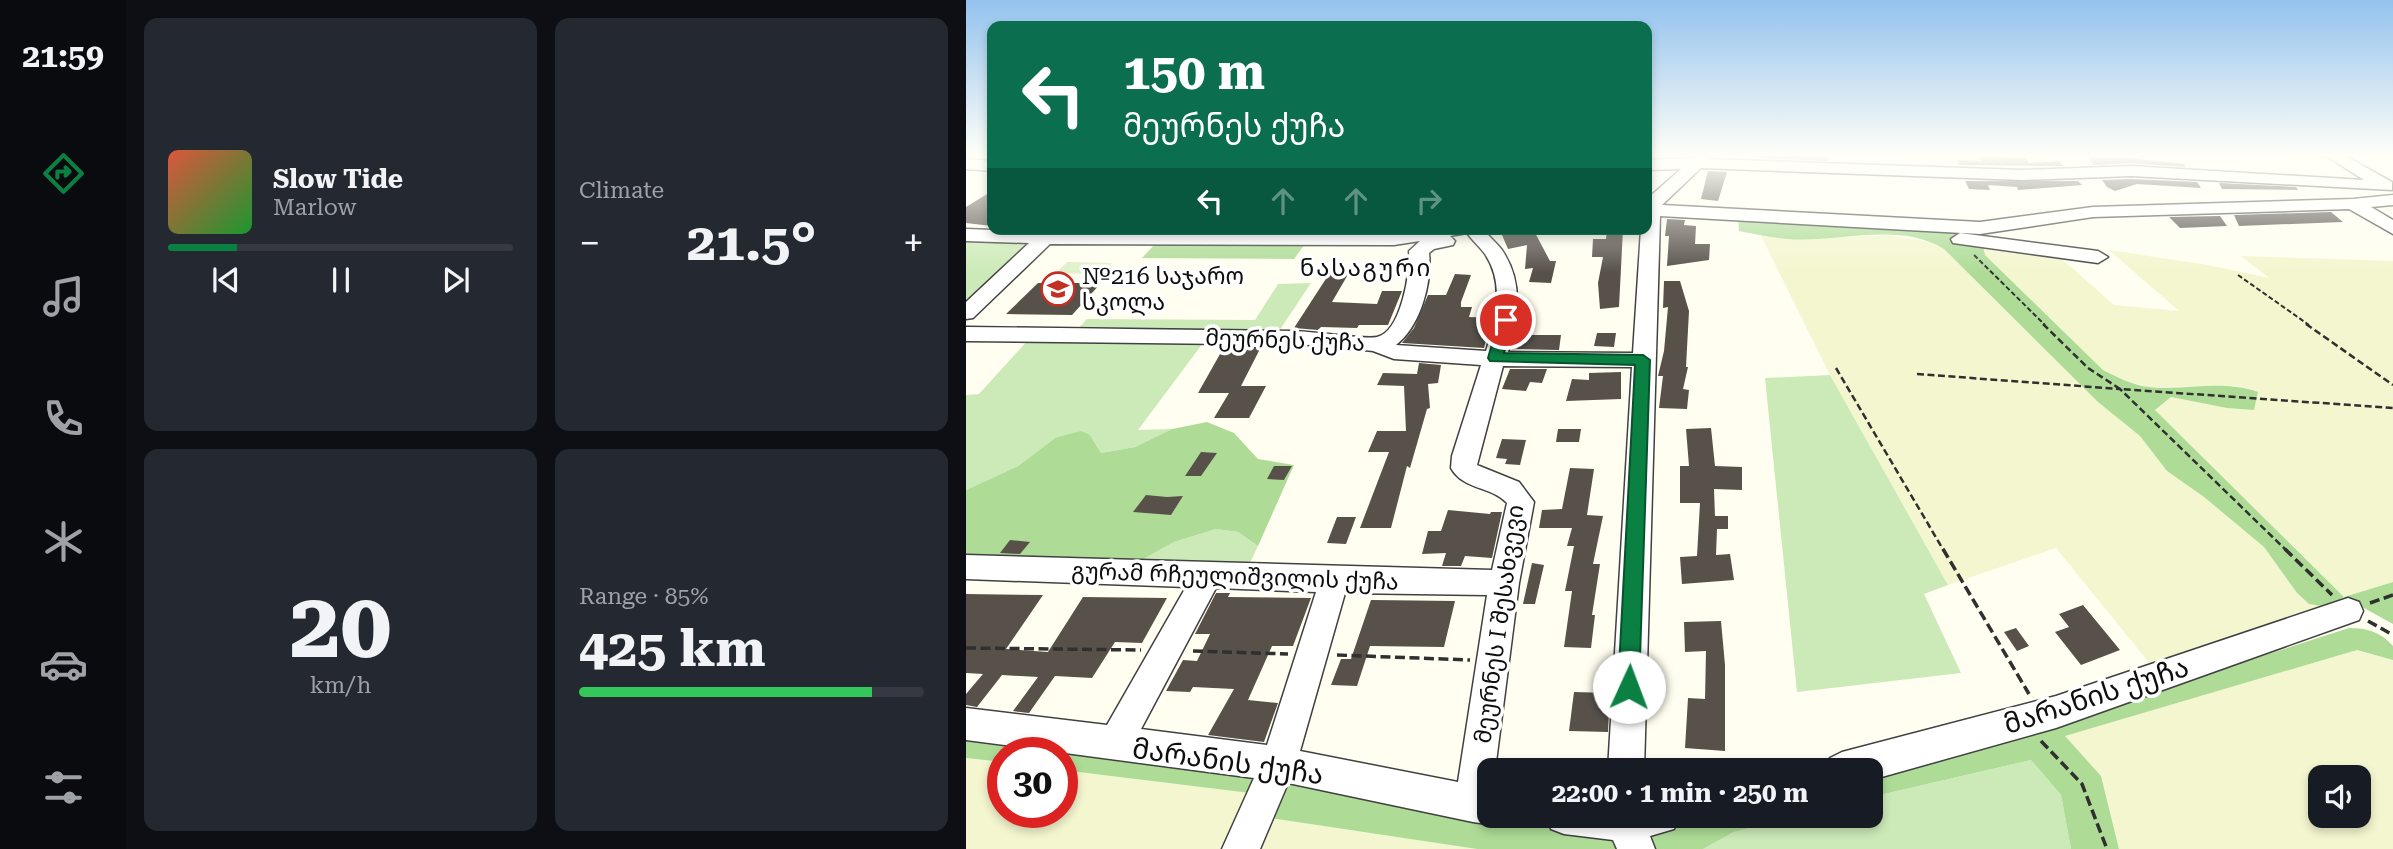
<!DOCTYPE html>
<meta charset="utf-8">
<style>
body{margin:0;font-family:"Roboto Serif","Noto Sans Georgian",serif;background:#242831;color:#f1f3f6;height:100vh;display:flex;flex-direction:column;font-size:26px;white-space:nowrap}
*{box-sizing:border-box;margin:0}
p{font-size:23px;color:#9ea1a6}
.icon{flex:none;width:38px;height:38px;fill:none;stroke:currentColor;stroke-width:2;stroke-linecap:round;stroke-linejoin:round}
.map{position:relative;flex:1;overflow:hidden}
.panel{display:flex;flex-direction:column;gap:18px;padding:18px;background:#0d0f14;width:840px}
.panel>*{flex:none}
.hud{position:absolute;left:21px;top:21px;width:665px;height:214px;border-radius:14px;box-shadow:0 4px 10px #0003;background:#0b6e4f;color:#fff;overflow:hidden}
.tools{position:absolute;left:1342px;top:765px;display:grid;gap:14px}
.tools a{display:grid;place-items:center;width:63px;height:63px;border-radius:14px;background:#171b24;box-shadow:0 4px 10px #0003;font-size:35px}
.speed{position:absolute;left:21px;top:737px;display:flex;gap:14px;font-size:35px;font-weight:700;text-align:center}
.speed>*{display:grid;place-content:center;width:91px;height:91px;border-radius:50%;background:#171b24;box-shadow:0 4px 10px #0003;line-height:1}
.speed .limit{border:10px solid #d22;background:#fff;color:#111}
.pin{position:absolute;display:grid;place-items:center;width:60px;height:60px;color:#fff;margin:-30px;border:4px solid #fff;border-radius:50%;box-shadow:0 2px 7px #0007}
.me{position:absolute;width:77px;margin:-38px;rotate:2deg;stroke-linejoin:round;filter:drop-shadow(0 0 5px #0008)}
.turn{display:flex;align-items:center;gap:24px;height:147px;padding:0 21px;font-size:32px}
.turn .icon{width:91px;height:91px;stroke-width:2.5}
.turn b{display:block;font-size:49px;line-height:60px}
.lanes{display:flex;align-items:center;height:66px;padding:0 21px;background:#0003;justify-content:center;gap:35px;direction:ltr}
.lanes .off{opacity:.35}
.big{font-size:52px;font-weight:700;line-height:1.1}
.panel .card{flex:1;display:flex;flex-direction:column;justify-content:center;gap:10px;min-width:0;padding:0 24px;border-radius:14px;background:#242831}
.panel .dial{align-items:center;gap:0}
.dial b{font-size:91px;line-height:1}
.song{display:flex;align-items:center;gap:21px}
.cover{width:84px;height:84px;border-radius:10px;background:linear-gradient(135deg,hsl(10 70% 55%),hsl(130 70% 35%))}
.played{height:7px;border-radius:4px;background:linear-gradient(90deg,#0b8043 20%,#363941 20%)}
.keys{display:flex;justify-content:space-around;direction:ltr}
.heat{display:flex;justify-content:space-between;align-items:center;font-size:38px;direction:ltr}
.charge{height:10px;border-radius:5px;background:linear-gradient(90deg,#34c759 85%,#363941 0)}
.panel .tiles{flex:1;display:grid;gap:18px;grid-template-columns:repeat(2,1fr)}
.trip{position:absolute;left:511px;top:758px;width:406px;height:70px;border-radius:14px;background:#171b24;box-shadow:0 4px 10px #0003;font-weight:700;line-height:70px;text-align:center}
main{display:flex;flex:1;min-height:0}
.tabs{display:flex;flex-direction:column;width:126px;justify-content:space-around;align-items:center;background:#090b0e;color:#9ea1a6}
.tabs .icon{width:49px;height:49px}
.tabs .active{color:#0b8043}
.tabs b{font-size:32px;color:#f1f3f6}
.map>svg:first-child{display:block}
.farmland{fill:#f4f6cf;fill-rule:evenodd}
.green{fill:#cceab8}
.forest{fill:#aedc97}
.pitch{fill:#dff1ca}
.building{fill:#57514a}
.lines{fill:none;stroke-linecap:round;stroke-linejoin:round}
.minor-casing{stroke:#414141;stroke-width:3}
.path-far2{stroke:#303030;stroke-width:2;stroke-dasharray:5 2.5;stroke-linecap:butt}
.path-far1{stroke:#303030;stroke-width:2.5;stroke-dasharray:7 3.5;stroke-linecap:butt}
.path{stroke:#303030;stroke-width:3.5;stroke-dasharray:10 4.5;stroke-linecap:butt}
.minor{fill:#fff;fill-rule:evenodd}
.route{fill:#0b8043;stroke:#07532c;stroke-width:2}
.labels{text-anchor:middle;stroke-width:7;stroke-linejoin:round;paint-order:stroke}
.poi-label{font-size:23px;fill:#0e0e0e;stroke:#fff;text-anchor:start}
.street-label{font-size:23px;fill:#0e0e0e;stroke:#fff}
.neighbourhood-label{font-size:24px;letter-spacing:2px;fill:#0e0e0e;stroke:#fff}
.near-street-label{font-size:28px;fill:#0e0e0e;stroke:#fff}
</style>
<main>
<nav class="tabs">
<b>21:59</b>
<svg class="icon active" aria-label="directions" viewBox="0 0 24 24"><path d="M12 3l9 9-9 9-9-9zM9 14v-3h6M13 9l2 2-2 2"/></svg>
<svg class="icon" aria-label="music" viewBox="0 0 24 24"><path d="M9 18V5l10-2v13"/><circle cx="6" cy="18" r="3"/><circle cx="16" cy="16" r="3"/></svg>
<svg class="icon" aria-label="phone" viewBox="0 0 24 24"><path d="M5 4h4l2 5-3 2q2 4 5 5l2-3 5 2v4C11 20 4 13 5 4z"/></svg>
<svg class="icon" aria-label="climate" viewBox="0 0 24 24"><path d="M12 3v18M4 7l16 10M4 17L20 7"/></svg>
<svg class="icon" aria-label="car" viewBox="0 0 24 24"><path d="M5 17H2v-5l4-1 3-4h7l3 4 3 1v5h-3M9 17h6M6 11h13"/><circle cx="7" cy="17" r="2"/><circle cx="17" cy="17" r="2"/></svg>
<svg class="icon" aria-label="filters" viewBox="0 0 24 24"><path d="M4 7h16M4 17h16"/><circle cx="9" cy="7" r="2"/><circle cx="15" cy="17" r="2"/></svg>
</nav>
<section class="panel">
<div class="tiles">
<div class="card">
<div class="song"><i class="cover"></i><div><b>Slow Tide</b><p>Marlow</p></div></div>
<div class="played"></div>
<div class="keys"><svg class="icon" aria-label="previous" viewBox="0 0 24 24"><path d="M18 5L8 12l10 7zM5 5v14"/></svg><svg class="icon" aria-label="pause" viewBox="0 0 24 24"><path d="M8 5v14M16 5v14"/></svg><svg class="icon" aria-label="next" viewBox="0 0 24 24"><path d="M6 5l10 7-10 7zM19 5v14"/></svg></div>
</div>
<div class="card"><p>Climate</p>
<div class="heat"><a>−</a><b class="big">21.5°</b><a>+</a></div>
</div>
<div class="card dial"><b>20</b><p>km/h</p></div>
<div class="card"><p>Range · 85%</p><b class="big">425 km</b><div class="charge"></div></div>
</div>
</section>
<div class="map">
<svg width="1427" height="849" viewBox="0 0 1427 849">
<rect width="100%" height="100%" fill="#fffef0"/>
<g class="farmland">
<polygon points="794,234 822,239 921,235 966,242 978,249 1132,402 1174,436 1201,471 1238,497 1298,547 1331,593 1343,604 1361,607 1185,665 1090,548 982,585 864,375"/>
<polygon points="1015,243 1089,253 1148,305 1213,311 1143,250 1242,265 1303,278 1275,256 1427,261 1427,582 1378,597 1189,410 1205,397 1261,408 1288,410 1291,392 1273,386 1183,387 1159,381 1137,370 1018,254"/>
<path d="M1391,650L1427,660V849H1153L1135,776L1098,736ZM1354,777H1393V816H1354Z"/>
<polygon points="0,758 37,762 37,812 96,812 96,770 284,793 278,814 511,849 0,849"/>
</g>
<g class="green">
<polygon points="0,240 70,240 0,308"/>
<polygon points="345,283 311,334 109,332 121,319 289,320 312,284"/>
<polygon points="63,339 240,339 172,430 206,429 169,447 135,453 124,435 89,438 52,466 0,490 0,395 13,394"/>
<polygon points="864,375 982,585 958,594 995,673 831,692 799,378"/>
<polygon points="250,529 272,532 292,546 281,569 165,566 208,542"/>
<polygon points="1065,760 1095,795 1105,849 737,849 768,832 833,816 905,816 905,797"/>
</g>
<g class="forest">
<path d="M772,218L1014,231L1019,255L1137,370C1151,377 1166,385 1183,387C1220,391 1255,379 1292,392L1288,410L1261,408L1205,397L1189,410L1378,597L1427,582V624L1378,597L1361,607L1343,604L1331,593L1298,547L1238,497L1201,471L1174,436L1132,402L978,249C933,221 872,243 822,239C806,238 789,234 773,231Z"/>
<polygon points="189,244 339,244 328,259 176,258"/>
<polygon points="241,422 268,433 292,459 328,465 292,546 272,532 250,529 208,542 165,566 0,560 0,490 52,466 89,438 115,431 124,435 135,453 169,447 206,429"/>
<path d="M1383,628C1401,628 1415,632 1427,646V660L1391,650L1099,736L1135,776L1153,849H1105L1095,795L1065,760L905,797V776L1057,733Z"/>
<polygon points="0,735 265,774 589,828 677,832 757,816 833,816 768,832 737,849 511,849 277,814 284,793 96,770 96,752 37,752 37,762 0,758"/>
</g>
<polygon class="pitch" points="101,262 146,263 136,274 90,273"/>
<g class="building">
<polygon points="797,155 862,156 862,161 797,158"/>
<polygon points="1013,156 1060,158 1063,163 1093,161 1098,166 993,165 991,160 1016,161"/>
<polygon points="1122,157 1164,158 1218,164 1220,167 1165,163 1127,165"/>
<polygon points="742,171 761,172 752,201 735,199"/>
<polygon points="1165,179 1231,182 1235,188 1171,184 1149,191 1141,187 1136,180"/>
<polygon points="999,181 1112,181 1116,185 1052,190 1051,187 1022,185 1024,190 1003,189"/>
<polygon points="1253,183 1330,187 1332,190 1256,189"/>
<polygon points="26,191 26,226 0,223 0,207"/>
<polygon points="1365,212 1377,222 1273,226 1268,215"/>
<polygon points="1254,216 1261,226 1214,228 1203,217"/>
<polygon points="701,219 719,220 718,225 730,226 729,244 744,244 743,260 701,266 703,236 699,236"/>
<polygon points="567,229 584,261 590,261 585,283 563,282 567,268 559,269 561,245 542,249 536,235"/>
<polygon points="641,229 657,229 653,307 634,309 632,283 637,257 626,257 627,239 640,239"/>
<polygon points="365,271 384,271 366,302 411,304 416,291 436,291 422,325 393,325 391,328 355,327 352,330 328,328"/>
<polygon points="489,274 505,275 495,302 495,307 506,307 503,317 526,318 518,348 436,343 448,328 462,295 480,295"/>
<polygon points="698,281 714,281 723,311 720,367 722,367 717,389 723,390 721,409 693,408 697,376 692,376 698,351 702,307 697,308"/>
<polygon points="72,283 135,283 106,315 40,314"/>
<polygon points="631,333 650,333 648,347 628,346"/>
<polygon points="552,335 595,335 593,350 552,349 549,348"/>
<polygon points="258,347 295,347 275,386 300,386 283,418 248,418 263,393 232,393"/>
<polygon points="453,363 475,365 472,383 462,384 464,408 461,409 444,468 441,466 425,528 394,528 423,452 402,452 411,431 440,431 438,386 411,385 417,373 451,374"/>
<polygon points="544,369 581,369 576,383 564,382 560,391 536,389"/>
<polygon points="655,372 655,399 600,401 606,379 623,380 623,373"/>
<polygon points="745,428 749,466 776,467 776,490 748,489 749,516 762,516 762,529 751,529 750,555 764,554 768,580 716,584 714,557 731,556 734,503 714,503 714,466 723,466 720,429"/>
<polygon points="592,429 615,429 613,442 590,442"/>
<polygon points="536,439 560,440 554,465 539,464 541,459 530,458"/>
<polygon points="235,452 251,453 235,476 219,476"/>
<polygon points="308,466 326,466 318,480 301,479"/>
<polygon points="604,468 628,469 621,515 637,516 627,564 634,564 626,615 629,615 625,648 598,647 606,591 599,591 608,546 601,546 606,528 573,528 576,510 596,509"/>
<polygon points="180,495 201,497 217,496 205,515 167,512"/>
<polygon points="482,510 524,514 525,512 536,512 526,558 499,556 495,566 476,566 480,553 456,554 462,531 475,531"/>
<polygon points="371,517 390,517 380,544 361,543"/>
<polygon points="44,540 64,542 54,554 34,553"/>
<polygon points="566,563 578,565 569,604 557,604"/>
<polygon points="250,593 264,593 262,597 345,598 327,646 306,646 282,700 312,703 298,742 242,735 268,689 227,687 224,692 200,691 217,660 231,661 244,634 229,634"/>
<polygon points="0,594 77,595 40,649 82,652 117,597 201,598 176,643 149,642 126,678 89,676 63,713 47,711 72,677 36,675 11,707 0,705 0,694 17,674 0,673"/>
<polygon points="405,600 489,601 478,647 404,646 391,686 365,685 375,659 385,659"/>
<polygon points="1117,605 1154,650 1115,665 1089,632 1103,627 1093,614"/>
<polygon points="755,621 759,665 759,751 719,748 722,698 739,699 740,651 719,652 718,622"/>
<polygon points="1050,628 1063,646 1051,651 1038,632"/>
<polygon points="608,692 644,693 642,732 603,731"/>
</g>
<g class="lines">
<defs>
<g id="minor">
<path d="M737,155L743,159L1056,170L1165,166L1398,180L1359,155H1378L1426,182V190L1165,176L1056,180L735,168L696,205L1014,222L1127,207L1387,199L1427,195V205L1405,207L1427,220V234L1383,209L1127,217L1014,234L694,216L678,770H642L666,367L537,366L511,465L553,482L568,502L553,583L529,770H523V816H535L534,819L521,824L507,822L322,783L294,849H256L288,778L0,740V708L141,725L220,587L0,579V555L526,570L541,503C525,486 497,490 485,468L486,456L515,365L428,359L407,351L352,345L0,341V327C109,328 217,330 326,331C345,331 399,340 411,337C435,332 445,271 443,251L454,241L428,245L84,244L7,318L0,319V302L63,243L0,241V229L79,232L428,233L457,229H517C523,237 530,242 536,250C558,283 552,316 542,352L667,353L675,229H681V199L715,169L681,170V160L726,158ZM501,233C507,241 514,247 519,254C539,284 530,319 520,351L430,345C455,326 466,282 463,253L468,249L487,245L489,241L484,236ZM250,588L350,592L301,745L175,729ZM379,593L521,595L492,782L334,751Z"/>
<polygon points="0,159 26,161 26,171 0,169"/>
<polygon points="994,233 1132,251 1142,257 1132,263 987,243 985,239"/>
<polygon points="1382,598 1393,602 1397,611 1393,620 1090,728 905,780 905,770 858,770 864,758 876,752 1090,696"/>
<polygon points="580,816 713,816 708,829 684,836 689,849 651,849 647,840 598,834 585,829"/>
</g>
</defs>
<use href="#minor" class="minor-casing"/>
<g class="path-far2">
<polyline points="1008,255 1079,325"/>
<polyline points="1272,275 1343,325"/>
</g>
<g class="path-far1">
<polyline points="1077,324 1122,368 1154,389 1427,408"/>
<polyline points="1340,324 1427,385"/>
<polyline points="870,368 978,551"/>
<polyline points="951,374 1154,389 1321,551"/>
</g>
<g class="path">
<polyline points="977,549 1063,694"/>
<polyline points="1319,549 1366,595"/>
<polyline points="1404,603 1427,595"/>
<polyline points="1402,621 1427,635"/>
<polyline points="0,648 175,650"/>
<polyline points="227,651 322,654"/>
<polyline points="371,655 504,660"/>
<polyline points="1075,741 1116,784 1141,849"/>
</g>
<use href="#minor" class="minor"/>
</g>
<linearGradient id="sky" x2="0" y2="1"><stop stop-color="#93c2ee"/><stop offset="0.57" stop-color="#fffff8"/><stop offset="1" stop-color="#fffff8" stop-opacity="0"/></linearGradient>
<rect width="1427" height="273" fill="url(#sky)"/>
<polygon class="route" points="540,316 547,320 538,353 677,355 684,360 673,687 670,694 663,697 655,694 652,687 669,365 524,361 522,358 533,320"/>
<defs>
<symbol id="school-ring" viewBox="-11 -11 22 22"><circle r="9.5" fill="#fff" stroke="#c22f23" stroke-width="1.5"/><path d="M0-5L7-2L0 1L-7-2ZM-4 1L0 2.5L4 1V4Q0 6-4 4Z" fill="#c22f23"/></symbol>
</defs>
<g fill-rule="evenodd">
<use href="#school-ring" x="73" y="270" width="38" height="38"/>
</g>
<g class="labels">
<g class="poi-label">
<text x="116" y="284">№216 საჯარო<tspan x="116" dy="26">სკოლა</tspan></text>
</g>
<g class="street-label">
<text transform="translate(319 340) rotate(2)" y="8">მეურნეს ქუჩა</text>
<text transform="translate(269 576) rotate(2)" y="8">გურამ რჩეულიშვილის ქუჩა</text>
<text transform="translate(533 624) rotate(-82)" y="8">მეურნეს I შესახვევი</text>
</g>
<g class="neighbourhood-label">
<text x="400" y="276">ნასაგური</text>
</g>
<g class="near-street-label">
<text transform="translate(1130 695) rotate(-18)" y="10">მარანის ქუჩა</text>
<text transform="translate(262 761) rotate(8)" y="10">მარანის ქუჩა</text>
</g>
</g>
</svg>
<div class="tools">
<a><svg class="icon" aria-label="sound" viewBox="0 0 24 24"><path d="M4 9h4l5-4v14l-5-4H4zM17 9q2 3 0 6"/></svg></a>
</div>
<div class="speed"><div class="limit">30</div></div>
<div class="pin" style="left:540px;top:320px;background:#d93025"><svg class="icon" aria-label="arrive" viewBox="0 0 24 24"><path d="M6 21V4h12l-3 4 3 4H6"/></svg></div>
<svg class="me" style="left:663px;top:687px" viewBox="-20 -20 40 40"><circle r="19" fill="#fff"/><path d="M0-13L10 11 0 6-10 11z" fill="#0b8043"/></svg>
<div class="trip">22:00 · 1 min · 250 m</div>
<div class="hud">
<div class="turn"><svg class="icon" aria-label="left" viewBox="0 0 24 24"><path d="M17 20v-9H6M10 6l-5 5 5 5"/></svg><div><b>150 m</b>მეურნეს ქუჩა</div></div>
<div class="lanes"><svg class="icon" aria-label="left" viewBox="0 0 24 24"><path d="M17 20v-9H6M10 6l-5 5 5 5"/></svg><svg class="icon off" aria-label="ahead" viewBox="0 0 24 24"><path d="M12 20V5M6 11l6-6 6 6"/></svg><svg class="icon off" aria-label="ahead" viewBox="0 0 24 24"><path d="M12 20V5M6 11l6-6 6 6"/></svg><svg class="icon off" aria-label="right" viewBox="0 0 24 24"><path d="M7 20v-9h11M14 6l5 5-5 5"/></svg></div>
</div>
</div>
</main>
